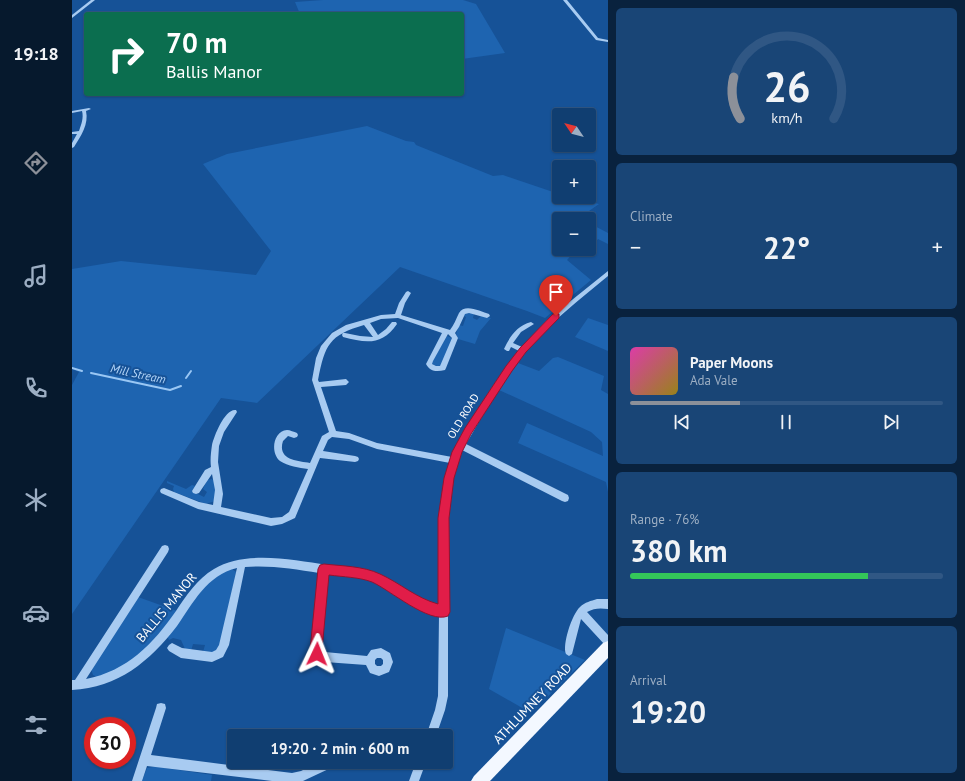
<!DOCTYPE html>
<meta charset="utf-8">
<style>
body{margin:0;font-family:"PT Sans",sans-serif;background:#194576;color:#f1f3f6;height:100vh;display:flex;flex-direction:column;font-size:15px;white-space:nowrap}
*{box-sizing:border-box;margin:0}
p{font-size:13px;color:#9caec3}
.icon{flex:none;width:22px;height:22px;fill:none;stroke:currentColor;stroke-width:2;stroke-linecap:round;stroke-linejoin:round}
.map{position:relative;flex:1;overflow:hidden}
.sheet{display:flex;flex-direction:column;gap:8px;padding:8px;background:#09223e;width:357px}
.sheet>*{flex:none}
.banner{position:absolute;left:12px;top:12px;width:380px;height:84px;border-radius:4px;box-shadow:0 1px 3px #0004,0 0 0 1px #305784;background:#0b6e4f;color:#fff;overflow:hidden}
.needle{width:26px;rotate:305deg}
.tools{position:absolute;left:480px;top:108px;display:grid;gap:8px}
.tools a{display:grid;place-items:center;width:44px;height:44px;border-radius:4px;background:#103e71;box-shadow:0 1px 3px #0004,0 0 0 1px #305784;font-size:20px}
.speed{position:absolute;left:12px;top:717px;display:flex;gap:8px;font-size:20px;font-weight:700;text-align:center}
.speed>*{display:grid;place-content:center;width:52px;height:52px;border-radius:50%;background:#103e71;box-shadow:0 1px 3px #0004,0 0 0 1px #305784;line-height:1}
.speed .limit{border:6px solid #d22;background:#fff;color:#111}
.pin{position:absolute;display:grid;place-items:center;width:34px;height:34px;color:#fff;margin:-41px -17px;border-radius:50% 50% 50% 0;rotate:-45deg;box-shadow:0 0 4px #0007}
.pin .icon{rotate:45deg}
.me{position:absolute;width:44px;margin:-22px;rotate:2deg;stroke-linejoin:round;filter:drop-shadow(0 0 3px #0008)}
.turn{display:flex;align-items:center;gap:14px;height:84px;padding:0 16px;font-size:18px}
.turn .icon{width:52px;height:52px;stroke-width:2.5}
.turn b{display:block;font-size:28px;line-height:34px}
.big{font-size:30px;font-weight:600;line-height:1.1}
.sheet .card{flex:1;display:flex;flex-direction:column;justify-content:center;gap:6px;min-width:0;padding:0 14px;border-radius:6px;background:#194576}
.sheet .dial{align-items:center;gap:0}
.dial svg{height:104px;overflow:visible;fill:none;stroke:#305784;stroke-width:7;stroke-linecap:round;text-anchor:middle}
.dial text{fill:#f1f3f6;stroke:none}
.song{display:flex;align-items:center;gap:12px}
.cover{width:48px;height:48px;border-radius:6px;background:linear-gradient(135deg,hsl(320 70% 55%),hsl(50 70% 35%))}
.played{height:4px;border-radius:2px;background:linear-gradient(90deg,#8c9099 35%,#305784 35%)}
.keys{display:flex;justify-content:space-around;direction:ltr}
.heat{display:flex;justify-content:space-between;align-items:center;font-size:22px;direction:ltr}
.charge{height:6px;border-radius:3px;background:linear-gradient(90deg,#34c759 76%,#305784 0)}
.trip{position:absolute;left:155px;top:729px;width:226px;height:40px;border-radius:4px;background:#103e71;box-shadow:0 1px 3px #0004,0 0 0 1px #305784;font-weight:600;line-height:40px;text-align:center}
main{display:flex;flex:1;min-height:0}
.menu{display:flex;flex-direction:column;width:72px;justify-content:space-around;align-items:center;background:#06192d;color:#9caec3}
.menu .icon{width:28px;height:28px}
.menu .on{color:#8c9099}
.menu b{font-size:18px;color:#f1f3f6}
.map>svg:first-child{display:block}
.green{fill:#1e64b0}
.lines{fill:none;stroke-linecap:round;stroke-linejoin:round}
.stream{stroke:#9ac7f4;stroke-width:2}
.minor{fill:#a8cbf1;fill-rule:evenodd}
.major{fill:#f3f8ff;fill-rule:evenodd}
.route{fill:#e11d48;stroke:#92132f}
.labels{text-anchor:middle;stroke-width:4;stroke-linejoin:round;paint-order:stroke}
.street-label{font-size:11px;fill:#fff;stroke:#165297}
.water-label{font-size:12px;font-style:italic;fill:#b4d5f8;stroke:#165297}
.near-street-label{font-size:13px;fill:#fff;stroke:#165297}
</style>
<main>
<nav class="menu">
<b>19:18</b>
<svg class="icon on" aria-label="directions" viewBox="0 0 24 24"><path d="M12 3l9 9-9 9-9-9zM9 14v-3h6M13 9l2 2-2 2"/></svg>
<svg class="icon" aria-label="music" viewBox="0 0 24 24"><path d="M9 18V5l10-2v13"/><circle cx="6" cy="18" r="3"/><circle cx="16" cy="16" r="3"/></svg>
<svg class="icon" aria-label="phone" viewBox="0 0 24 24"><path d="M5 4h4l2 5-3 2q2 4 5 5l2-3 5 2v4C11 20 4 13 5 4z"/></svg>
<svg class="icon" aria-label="climate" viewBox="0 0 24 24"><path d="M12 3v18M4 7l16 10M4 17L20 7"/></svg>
<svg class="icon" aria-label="car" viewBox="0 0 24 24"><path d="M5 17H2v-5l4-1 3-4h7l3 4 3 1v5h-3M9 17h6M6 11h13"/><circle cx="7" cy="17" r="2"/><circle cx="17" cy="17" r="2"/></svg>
<svg class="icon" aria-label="filters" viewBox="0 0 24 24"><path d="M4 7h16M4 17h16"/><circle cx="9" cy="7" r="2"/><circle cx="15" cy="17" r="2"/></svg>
</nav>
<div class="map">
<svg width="536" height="781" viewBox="0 0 536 781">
<rect width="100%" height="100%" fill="#165297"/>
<g class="green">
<polygon points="251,0 391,0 404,4 433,53 390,59 390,14 228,14 223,2"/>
<polygon points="295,126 334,141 342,142 344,145 421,176 431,175 487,194 487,197 497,197 527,204 507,218 508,219 487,219 487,249 517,249 517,223 536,233 536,244 526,239 516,252 502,252 495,260 519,280 473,318 455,311 328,267 185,403 149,398 0,614 0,385 7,372 0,369 0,269 49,261 184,275 199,251 131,164 155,154"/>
<polygon points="392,312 402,313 401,318 405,320 409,316 419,318 408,331 403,344 386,339 384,334 387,325 391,326 394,317 389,315"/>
<polygon points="516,318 536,325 536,351 503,337"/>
<polygon points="375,336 380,338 380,340 369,366 367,367 360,364 360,362"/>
<polygon points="486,357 532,376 529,390 536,394 536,492 534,482 446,443 455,423 531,456 530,442 519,432 427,390 446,363 467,371 481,358"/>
<polygon points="140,479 142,481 145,497 143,501 134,504 102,492 101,489 102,486 95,483 95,481 114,489 120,485 123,486 120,491 132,497 135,492 131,489 135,480"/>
<polygon points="159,568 164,572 148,646 144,652 131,652 133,645 121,644 119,651 113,649 109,640 101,638 97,640 95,636 127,592 141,577"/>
<path d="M66,597L105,611C88,632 70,658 45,670C39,673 31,675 25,677L21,675L19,669Z"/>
<polygon points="434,628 513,660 459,713 417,689"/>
<polygon points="87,766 93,768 140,775 139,781 70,781 75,768"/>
</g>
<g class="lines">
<g class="stream">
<polyline points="0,368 10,371"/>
<polyline points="19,373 98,390 109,386"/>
<polyline points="114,378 119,371"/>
</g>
<g class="minor">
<polygon points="19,0 23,0 0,18 0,15"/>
<polygon points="491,0 495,0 526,38 536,40 536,42 524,40"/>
<path d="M17,108L19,109L14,111C17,124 9,136 2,147L0,148V143L5,134H0V132L7,131C9,125 12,118 10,111L0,113V111Z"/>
<path d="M536,271V276C507,300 477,323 453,352C430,381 412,413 394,444L496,495L497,498L496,501L493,502L490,501L390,450L389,453L381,478L376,518V696L373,710L364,736H354L363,710L366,696L367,615L337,603L319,593L303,581L287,578L256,574L249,651L253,652L295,656L299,650L309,648L318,653L321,662L317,672L307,676L298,673L294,665L253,662L242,657L239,650L247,573C223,569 198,565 173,567L157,645L151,657L140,662L109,658L97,651L95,648L97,645L100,643L110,648L140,652L144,650L147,645L165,568C135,575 121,603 105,626C78,661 46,688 0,690V680H3L90,546L93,545L96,546L97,549L96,552L14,679C55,671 81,644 104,611C114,596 125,579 142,569C173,550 221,560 255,565C268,568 281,567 294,570C308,574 314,580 326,587C339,595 352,602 367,606C367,559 363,509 378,463L305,449L277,439L260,437L256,440L251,451L283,456L286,457L287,459L286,461L283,462L248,458L223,518L210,524L199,526L126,509L89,493L88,491L89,489L92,488L127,502L141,505L143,490L140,474L127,493L124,494L121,493L120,491L133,470L139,467C138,460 139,452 140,445C142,436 153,408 164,410L165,412L152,432L147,446L146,462L151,494L149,507L199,518L210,517L217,512L236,469C227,468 216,466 208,461C198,453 201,431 215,430C218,430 222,432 225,433L226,435L225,437L222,438L216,436L211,441C205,460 225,461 238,463L250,436L257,432L240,380L244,358L249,346L260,333L274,325L309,315L323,314L327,303L334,292L336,291L339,293L333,303L329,315L378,330C382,325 384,319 387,313C393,303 409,312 417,314L418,316L415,318L397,313L393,314L387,327L383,333L386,338L374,368L373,370C365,372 358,372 354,364L370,333L326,318L309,319L298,323L306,335L314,329L320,322H324L325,324C310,346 294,343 271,337L270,335L271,333H273L288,336L301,337L292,325C257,335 253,345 246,380L247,382L274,379L277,382L274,385L249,387L264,431L277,433L305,443L380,457L385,443L387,442L421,386L447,351L439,347L437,351H435L432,349C438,336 445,326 459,322L462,324L449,332L441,343L450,347L475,320ZM376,334L380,338L368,366H364L360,364L361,361ZM305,658H309L311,660V664L309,666H305L303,664V660Z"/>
<path d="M525,599H536V609C528,608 522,608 515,612L536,635V647L533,645L509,619L500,654L497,656L494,654C490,645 500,614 508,607C513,602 519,601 525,599Z"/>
<polygon points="89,703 93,704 94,708 79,755 220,773 229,771 247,762 264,762 263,766 231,781 200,781 75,766 70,781 60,781 84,708 85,704"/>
<polygon points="344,762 354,762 347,781 337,781"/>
</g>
<polygon class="major" points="536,641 536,658 418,781 399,781 402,776 531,643"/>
</g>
<path class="route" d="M484,313L487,314V318L454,352L440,371L399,434L390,452L382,478L377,518L378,612L376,616C357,624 318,590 300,582C287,577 271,577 257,575L250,650L251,654L250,658L245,660L241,658L238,650L246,569L248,565L252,564C270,566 291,566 308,574C328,583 344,598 366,604V518L372,478L380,452L393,428L434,366L448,348L481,314Z"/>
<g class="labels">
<g class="street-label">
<text transform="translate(391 416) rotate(-59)" y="4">OLD ROAD</text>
</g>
<g class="water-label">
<text transform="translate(66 374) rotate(12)" y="4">Mill Stream</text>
</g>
<g class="near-street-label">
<text transform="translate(94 607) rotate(-50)" y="5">BALLIS MANOR</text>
<text transform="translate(460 703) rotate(-46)" y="5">ATHLUMNEY ROAD</text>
</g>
</g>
</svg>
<div class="tools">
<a><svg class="needle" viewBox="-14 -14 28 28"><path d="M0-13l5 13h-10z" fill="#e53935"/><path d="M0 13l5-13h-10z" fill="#9caec3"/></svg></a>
<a>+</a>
<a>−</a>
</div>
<div class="speed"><div class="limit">30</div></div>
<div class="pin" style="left:484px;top:316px;background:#d93025"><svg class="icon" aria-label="arrive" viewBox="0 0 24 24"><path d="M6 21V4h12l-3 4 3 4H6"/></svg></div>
<svg class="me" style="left:245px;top:654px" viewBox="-20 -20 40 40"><path d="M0-17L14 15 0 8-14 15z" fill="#e11d48" stroke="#fff" stroke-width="4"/></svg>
<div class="trip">19:20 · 2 min · 600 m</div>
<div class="banner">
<div class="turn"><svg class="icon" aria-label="right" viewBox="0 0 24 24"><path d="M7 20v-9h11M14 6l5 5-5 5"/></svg><div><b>70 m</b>Ballis Manor</div></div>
</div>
</div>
<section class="sheet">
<div class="card dial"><svg viewBox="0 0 100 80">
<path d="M14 69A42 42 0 1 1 86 69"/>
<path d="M14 69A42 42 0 0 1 9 37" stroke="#8c9099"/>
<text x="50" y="56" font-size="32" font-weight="700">26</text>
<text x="50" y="72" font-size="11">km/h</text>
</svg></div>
<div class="card"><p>Climate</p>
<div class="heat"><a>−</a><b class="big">22°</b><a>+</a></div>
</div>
<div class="card">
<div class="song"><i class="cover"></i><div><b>Paper Moons</b><p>Ada Vale</p></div></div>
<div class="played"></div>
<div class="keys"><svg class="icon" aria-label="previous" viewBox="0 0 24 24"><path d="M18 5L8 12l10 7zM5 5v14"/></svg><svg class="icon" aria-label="pause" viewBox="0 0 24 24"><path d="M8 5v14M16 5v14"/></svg><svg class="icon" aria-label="next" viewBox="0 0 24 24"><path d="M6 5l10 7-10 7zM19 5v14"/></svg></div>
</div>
<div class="card"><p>Range · 76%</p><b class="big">380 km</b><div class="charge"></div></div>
<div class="card"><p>Arrival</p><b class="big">19:20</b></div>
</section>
</main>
